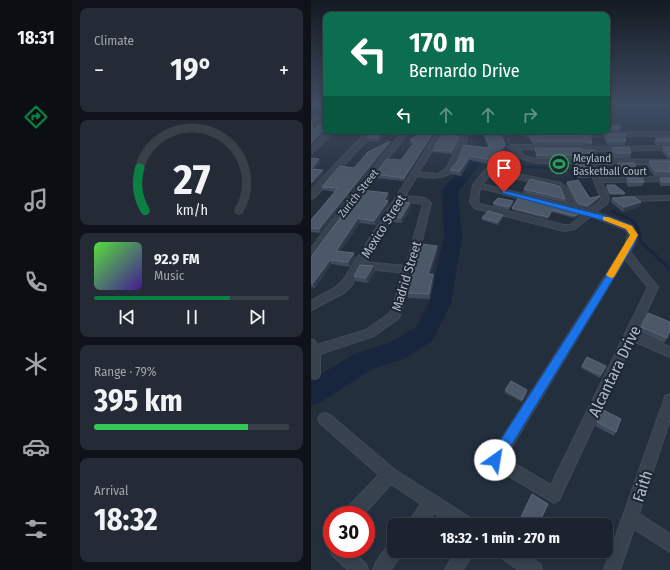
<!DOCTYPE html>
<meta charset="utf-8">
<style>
body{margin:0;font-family:"Fira Sans Condensed",sans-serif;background:#242b36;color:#f1f3f6;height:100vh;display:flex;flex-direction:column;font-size:15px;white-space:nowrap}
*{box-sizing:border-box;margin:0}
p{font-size:13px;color:#a0a4aa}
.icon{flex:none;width:22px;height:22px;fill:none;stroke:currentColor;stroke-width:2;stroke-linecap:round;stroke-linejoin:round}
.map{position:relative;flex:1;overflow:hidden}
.sheet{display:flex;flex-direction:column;gap:8px;padding:8px;background:#0f1319;width:239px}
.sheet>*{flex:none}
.banner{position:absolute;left:12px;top:12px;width:287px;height:122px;border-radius:8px;box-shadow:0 2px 6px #0003,0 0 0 1px #39404a;background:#0b6e4f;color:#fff;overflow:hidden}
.speed{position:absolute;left:12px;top:506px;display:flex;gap:8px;font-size:20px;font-weight:700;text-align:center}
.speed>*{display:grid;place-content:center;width:52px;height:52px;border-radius:50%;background:#1b232e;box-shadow:0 2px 6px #0003,0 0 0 1px #39404a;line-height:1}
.speed .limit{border:6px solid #d22;background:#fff;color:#111}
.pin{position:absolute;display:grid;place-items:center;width:34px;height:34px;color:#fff;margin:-41px -17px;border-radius:50% 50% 50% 0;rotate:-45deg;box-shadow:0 0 4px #0007}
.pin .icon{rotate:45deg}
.me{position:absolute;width:44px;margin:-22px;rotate:32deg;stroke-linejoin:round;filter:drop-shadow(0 0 3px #0008)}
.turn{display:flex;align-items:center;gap:14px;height:84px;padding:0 20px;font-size:18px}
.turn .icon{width:52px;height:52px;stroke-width:2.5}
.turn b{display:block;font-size:28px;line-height:34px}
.lanes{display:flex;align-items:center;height:38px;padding:0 20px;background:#0003;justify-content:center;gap:20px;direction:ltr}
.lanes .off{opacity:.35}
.big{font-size:30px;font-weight:700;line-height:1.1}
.sheet .widget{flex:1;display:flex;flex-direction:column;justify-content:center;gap:6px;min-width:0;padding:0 14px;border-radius:8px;background:#242b36}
.sheet .dial{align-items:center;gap:0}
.dial svg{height:104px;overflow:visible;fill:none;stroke:#39404a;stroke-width:7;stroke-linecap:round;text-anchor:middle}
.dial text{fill:#f1f3f6;stroke:none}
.song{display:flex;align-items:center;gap:12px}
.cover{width:48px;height:48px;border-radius:6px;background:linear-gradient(135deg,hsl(110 70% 55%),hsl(260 70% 35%))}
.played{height:4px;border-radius:2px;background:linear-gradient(90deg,#0b8043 70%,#39404a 70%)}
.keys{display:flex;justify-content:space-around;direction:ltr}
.heat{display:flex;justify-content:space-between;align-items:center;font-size:22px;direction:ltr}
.charge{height:6px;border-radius:3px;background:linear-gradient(90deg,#34c759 79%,#39404a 0)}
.trip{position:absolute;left:76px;top:518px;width:226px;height:40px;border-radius:8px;background:#1b232e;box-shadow:0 2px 6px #0003,0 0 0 1px #39404a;font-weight:700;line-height:40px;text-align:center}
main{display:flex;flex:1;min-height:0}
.tab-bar{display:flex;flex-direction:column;width:72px;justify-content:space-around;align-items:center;background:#0b0e12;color:#a0a4aa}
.tab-bar .icon{width:28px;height:28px}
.tab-bar .current{color:#0b8043}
.tab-bar b{font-size:18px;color:#f1f3f6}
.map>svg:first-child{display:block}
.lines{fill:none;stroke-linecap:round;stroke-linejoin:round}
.stream-far1{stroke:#17263c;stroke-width:2.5}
.stream{stroke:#17263c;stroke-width:3}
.river{fill:#17263c;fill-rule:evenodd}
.minor-casing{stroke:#414a57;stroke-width:2}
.tertiary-casing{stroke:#414a57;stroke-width:2}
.path{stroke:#3f5557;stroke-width:1.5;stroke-dasharray:2 2;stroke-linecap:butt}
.minor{fill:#38414e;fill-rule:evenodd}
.tertiary{fill:#38414e;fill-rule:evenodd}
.wall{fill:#3f4b5c}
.shaded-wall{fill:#2f3b4b}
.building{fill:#4b5868;stroke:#5c6777}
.route{fill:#1a73e8;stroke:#114b97}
.slow{fill:#f59e0b}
.labels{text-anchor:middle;stroke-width:4;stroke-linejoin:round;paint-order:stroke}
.far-poi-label{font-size:11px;fill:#b4bcc9;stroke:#1d2633;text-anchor:start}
.far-street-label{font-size:11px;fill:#b4bcc9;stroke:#1d2633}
.street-label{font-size:13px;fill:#b4bcc9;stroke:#1d2633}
.near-street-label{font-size:16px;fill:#b4bcc9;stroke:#1d2633}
</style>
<main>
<nav class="tab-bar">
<b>18:31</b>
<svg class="icon current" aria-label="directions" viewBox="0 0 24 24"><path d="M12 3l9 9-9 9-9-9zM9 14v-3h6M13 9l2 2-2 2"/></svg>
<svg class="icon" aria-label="music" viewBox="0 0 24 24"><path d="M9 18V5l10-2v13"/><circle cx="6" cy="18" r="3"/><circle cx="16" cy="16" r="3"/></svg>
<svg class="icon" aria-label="phone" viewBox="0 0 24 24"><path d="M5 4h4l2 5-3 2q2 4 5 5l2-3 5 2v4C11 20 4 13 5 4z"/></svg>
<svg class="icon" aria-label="climate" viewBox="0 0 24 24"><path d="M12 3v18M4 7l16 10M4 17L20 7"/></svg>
<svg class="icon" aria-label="car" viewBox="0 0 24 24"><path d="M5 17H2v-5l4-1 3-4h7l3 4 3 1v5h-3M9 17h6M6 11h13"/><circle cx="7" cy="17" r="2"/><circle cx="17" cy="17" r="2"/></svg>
<svg class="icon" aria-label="filters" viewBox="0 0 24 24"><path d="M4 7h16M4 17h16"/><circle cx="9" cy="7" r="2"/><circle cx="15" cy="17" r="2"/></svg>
</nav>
<section class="sheet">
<div class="widget"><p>Climate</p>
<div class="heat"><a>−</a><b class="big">19°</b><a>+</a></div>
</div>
<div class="widget dial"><svg viewBox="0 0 100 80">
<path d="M14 69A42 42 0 1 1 86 69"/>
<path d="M14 69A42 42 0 0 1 10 36" stroke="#0b8043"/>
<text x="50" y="56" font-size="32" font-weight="700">27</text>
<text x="50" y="72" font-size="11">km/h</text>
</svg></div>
<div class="widget">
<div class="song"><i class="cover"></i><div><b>92.9 FM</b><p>Music</p></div></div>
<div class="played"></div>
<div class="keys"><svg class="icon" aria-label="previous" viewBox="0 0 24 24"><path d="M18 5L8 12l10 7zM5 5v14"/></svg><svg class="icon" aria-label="pause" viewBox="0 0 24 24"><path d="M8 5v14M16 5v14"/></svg><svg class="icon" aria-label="next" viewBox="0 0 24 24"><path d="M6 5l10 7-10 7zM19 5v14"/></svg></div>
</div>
<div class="widget"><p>Range · 79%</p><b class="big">395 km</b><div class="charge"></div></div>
<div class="widget"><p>Arrival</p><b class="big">18:32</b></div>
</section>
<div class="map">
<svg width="359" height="570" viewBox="0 0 359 570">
<rect width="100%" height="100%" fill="#242f3e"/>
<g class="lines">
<g class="stream-far1">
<polyline points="173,146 180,149"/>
<polyline points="187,153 207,166 260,170 265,180"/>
</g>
<g class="stream">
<polyline points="264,179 285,203"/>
<polyline points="301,211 322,221 328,230 330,242 359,269"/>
</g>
<g class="river">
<polygon points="0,105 15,105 15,108 0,111"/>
<polygon points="157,131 171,131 181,142 169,165 147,191 151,237 140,303 121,341 91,360 61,369 9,403 0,406 0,380 45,353 76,344 105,327 118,303 133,237 131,190 158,159 167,142"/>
</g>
<defs>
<g id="minor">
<rect x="0" y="118" width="15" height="4"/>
<polygon points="18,131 25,131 0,154 0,148"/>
<polygon points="92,131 98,131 3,256 0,257 0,248"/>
<path d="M127,131L151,133L156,138C143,170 145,183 106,176L94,196L114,198L120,203L104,270L88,318L63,336L9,354V374L7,378L3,379L0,378V339L4,341L6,345L55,330L79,313L93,273L50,268L41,285L33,293L0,310V301L25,287L33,279ZM132,133L150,138L136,168L127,174L108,172ZM91,201L112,204L95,266L54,262Z"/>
<polygon points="359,132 359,136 216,137 213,135 216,133"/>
<path d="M201,145H272L275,147L359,146V150L273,151L270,149H207L213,156L225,159H274L275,157L277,156L281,159L359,160V164H283L289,178L359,177V181L291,182L298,199L296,204L285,212L321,226C329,236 325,242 319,252L347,287L326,333L359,347V357L322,341L248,500L243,503L179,465L177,460L314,245L317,234L315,230L280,216L264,229L253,231L163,208L159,202L162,185L176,168H179L250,183L257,189L265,207L277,210L289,201L290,199L276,163H225L209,158L198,147ZM181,173L244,187L250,190L256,205L171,184ZM169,188L259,211L273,214L259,225H253L169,204L167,202ZM314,259L337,287L240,485L194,458Z"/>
<polygon points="359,196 359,200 312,201 308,199 312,197"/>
<polygon points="359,394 359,419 328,514 359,534 359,552 323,529 309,570 293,570 353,400 354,396"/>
<polygon points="14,413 19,415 84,470 161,519 163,525 141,525 123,513 114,525 96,525 110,504 80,484 52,515 33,515 35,509 68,475 9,423 7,419 9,415"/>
<path d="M83,543V551H92L80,570H62C65,561 74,547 83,543Z"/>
<polygon points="21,544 21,549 39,549 55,564 57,570 37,570 21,555 19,549"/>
<polygon points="145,551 163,551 152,570 134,570"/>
<polygon points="187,551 209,551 229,564 231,570 208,570 189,557"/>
</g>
<polygon id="tertiary" points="56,131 64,131 3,198 0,199 0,190"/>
</defs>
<use href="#minor" class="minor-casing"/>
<use href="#tertiary" class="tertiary-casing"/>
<polyline class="path" points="193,131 198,140"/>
<use href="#minor" class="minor"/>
<use href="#tertiary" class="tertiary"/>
</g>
<g class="wall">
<polygon points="296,119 300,126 310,128 309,131 296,131"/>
<polygon points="61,131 77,131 68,142 57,141 56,137"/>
<polygon points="113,131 93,181 64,178 64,174 90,160 102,144 100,144 99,140"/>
<polygon points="138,131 152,131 152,132"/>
<polygon points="171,131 189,131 194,149 181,165 159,160 150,176 140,174 139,170 146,162 153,145 177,148"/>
<polygon points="216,131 276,131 216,132"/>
<polygon points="293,134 314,138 315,141 314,145 296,145 293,138"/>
<polygon points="279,135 281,143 281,145 272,144 222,144 218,138 218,136"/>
<polygon points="148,137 148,139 141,154 122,152 122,150"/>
<polygon points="345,138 359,138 359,145 345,145 343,142"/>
<polygon points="79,141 80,144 10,233 0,232 0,220 24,192 12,190 11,187 43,168"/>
<polygon points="352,147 359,147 359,159 356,158 351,152"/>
<polygon points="224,148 273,150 285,155 285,158 276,155 273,158 225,158 224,150"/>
<polygon points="301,148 320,153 319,158 302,158 300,152"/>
<polygon points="338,161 359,161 359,176 343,176 336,166"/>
<polygon points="264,162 279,176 278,178 267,178 264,164"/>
<polygon points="307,163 328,174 327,176 312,176 306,166"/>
<polygon points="316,178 333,182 331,186 317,187 315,183"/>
<polygon points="349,178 359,178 359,186 350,186 348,183"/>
<polygon points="256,182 279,198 289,196 288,199 277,208 266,206 255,184"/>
<polygon points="296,185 314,193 313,195 298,195 295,188"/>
<polygon points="213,189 254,199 254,203 212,193"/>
<polygon points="50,190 78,197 76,201 77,201 78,205 65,225 49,223 29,251 45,258 39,267 20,264 4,288 0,287 0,257"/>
<polygon points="208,197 270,215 263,218 241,212 237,219 201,210 201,208"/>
<polygon points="301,198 330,202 328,207 312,212 300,202"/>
<polygon points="182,203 202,203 198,210 182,206"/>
<polygon points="100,207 91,223 80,222 79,217"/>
<polygon points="192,217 187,225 171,220 171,218"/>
<polygon points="127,251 119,274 122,274 123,279 119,299 97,298 96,293"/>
<polygon points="62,266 64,271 57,283 45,281 43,276"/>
<polygon points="337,313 356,338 353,343 328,332"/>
<polygon points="271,366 294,368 289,378 270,368"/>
<polygon points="194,390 216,393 211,402 194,393"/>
<polygon points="292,410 305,432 303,436 284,426"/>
<polygon points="237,504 228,525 216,525 209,521 210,517"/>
</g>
<g class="shaded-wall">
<polygon points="15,127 15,131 16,131 0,148 0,143"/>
<polygon points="73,131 77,131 68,142 67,138"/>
<polygon points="123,131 125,131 93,181 93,178"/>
<polygon points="148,137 148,139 141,154 141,151"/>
<polygon points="79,141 80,144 10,233 8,229"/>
<polygon points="194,145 194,149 181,165 181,160"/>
<polygon points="277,152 276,155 273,158 274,155"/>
<polygon points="159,156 159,160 150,176 149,171"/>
<polygon points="8,159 10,163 1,173 0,169"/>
<polygon points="12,170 13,174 0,188 0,183"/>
<polygon points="77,193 78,197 74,205 73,200"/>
<polygon points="289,196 288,199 277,208 277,206"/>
<polygon points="77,201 78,205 65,225 63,221"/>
<polygon points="202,201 202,203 198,210 198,207"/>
<polygon points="330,202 328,207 312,212 313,207"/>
<polygon points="99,203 100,207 91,223 90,218"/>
<polygon points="241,210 241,212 237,219 237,217"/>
<polygon points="270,212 270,215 263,218 264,216"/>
<polygon points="192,215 192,217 187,225 187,222"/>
<polygon points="47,218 49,223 26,256 25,251"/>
<polygon points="126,246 127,251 117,279 117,274"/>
<polygon points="43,253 45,258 39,267 37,262"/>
<polygon points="19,260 20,264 4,288 2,283"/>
<polygon points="62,266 64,271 57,283 55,278"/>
<polygon points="122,274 123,279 119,299 118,294"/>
<polygon points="216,390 216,393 211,402 211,400"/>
</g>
<g class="building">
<polygon points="15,119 15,127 0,143 0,120 2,130"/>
<polygon points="296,119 300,126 308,125 310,128 296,128"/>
<polygon points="61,131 73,131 67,138 56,137"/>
<polygon points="113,131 123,131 93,178 64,174 76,159 90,160 104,141 99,140"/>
<polygon points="173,131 189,131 194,145 181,160 159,156 149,171 139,170 146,162 153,145 179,148"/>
<polygon points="132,132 148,137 141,151 122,150"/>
<polygon points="293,134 315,134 313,136 315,141 297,141"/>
<polygon points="279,135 281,143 272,141 222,141 218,136"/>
<polygon points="345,138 359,138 359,141 347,141"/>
<polygon points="79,141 8,229 0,228 0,220 27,188 11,187 29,166 43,168 57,152"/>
<polygon points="318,147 320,153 304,153 301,148"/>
<polygon points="352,147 359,147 359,154 357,154"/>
<polygon points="224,148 270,148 273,150 283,150 285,155 277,152 274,155 226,155"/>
<polygon points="0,158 8,159 0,169"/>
<polygon points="338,161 359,161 359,172 344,171"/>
<polygon points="264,162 275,162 279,176 267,175"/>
<polygon points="307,163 323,163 328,174 312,174"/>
<polygon points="0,169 12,170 0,183"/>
<polygon points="316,178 331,178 333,182 318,182"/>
<polygon points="349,178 359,178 359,182 351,182"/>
<polygon points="219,179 244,185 249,187 254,199 213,189"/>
<polygon points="267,180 279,198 289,196 277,206 267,203 256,182"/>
<polygon points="296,185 304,185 314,193 299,193"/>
<polygon points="50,190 77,193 73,200 77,201 63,221 47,218 25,251 43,253 37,262 19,260 2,283 0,283 0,257"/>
<polygon points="208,197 270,212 264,216 241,210 237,217 201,208"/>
<polygon points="323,197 330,202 313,207 301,198"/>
<polygon points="187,198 202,201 198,207 182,203"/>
<polygon points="89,202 99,203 90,218 79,217"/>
<polygon points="177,211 192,215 187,222 171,218"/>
<polygon points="110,244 126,246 117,274 122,274 118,294 96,293"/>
<polygon points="49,265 62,266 55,278 43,276"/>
<polygon points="337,313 359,322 359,330 356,338 330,327"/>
<polygon points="276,357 295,366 290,375 271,366"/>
<polygon points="200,381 216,390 211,400 194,390"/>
<polygon points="292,410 310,419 305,432 286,422"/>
<polygon points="221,494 237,504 227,525 221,525 210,517"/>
</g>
<linearGradient id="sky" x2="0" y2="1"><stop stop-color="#141a22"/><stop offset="0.57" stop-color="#3f4d63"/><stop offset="1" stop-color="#3f4d63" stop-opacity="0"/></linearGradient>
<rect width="359" height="185" fill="url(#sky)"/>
<polygon class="route" points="191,190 299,217 321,226 327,235 323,245 189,464 184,466 180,464 178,460 180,455 315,245 319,235 315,229 294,221 191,193"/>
<polygon class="slow" points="292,217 297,217 321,226 327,235 303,277 300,278 295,275 319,235 315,229 292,220"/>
<defs>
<symbol id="stadium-ring" viewBox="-11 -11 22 22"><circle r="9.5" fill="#1d2633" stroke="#2e9e5b" stroke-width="1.5"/><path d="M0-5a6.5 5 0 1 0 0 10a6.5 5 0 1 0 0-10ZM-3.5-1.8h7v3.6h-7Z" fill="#2e9e5b"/></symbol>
</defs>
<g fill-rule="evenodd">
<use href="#stadium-ring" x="237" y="153" width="22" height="22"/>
</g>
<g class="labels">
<g class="far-poi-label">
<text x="262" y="162">Meyland<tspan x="262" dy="13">Basketball Court</tspan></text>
</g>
<g class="far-street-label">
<text transform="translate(47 193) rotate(-52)" y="4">Zurich Street</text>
</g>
<g class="street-label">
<text transform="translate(72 226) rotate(-58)" y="5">Mexico Street</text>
<text transform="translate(95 276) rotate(-73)" y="5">Madrid Street</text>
</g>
<g class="near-street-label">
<text transform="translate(303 371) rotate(-64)" y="6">Alcantara Drive</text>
<text transform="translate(331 486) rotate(-72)" y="6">Faith</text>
</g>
</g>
</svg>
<div class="speed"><div class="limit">30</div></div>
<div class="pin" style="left:193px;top:192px;background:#d93025"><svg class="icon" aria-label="arrive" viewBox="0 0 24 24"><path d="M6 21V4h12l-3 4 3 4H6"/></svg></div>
<svg class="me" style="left:184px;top:460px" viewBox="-20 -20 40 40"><circle r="19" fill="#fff"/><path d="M0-13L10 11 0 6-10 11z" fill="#1a73e8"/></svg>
<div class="trip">18:32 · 1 min · 270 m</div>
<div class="banner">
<div class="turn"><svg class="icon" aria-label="left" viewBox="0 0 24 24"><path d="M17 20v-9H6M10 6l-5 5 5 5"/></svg><div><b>170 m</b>Bernardo Drive</div></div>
<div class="lanes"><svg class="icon" aria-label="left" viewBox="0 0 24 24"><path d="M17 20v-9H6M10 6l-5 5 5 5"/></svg><svg class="icon off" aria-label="ahead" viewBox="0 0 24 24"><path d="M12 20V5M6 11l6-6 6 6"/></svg><svg class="icon off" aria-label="ahead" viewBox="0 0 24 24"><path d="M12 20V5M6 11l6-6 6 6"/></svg><svg class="icon off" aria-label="right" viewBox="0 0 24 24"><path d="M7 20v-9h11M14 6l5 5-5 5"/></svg></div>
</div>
</div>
</main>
